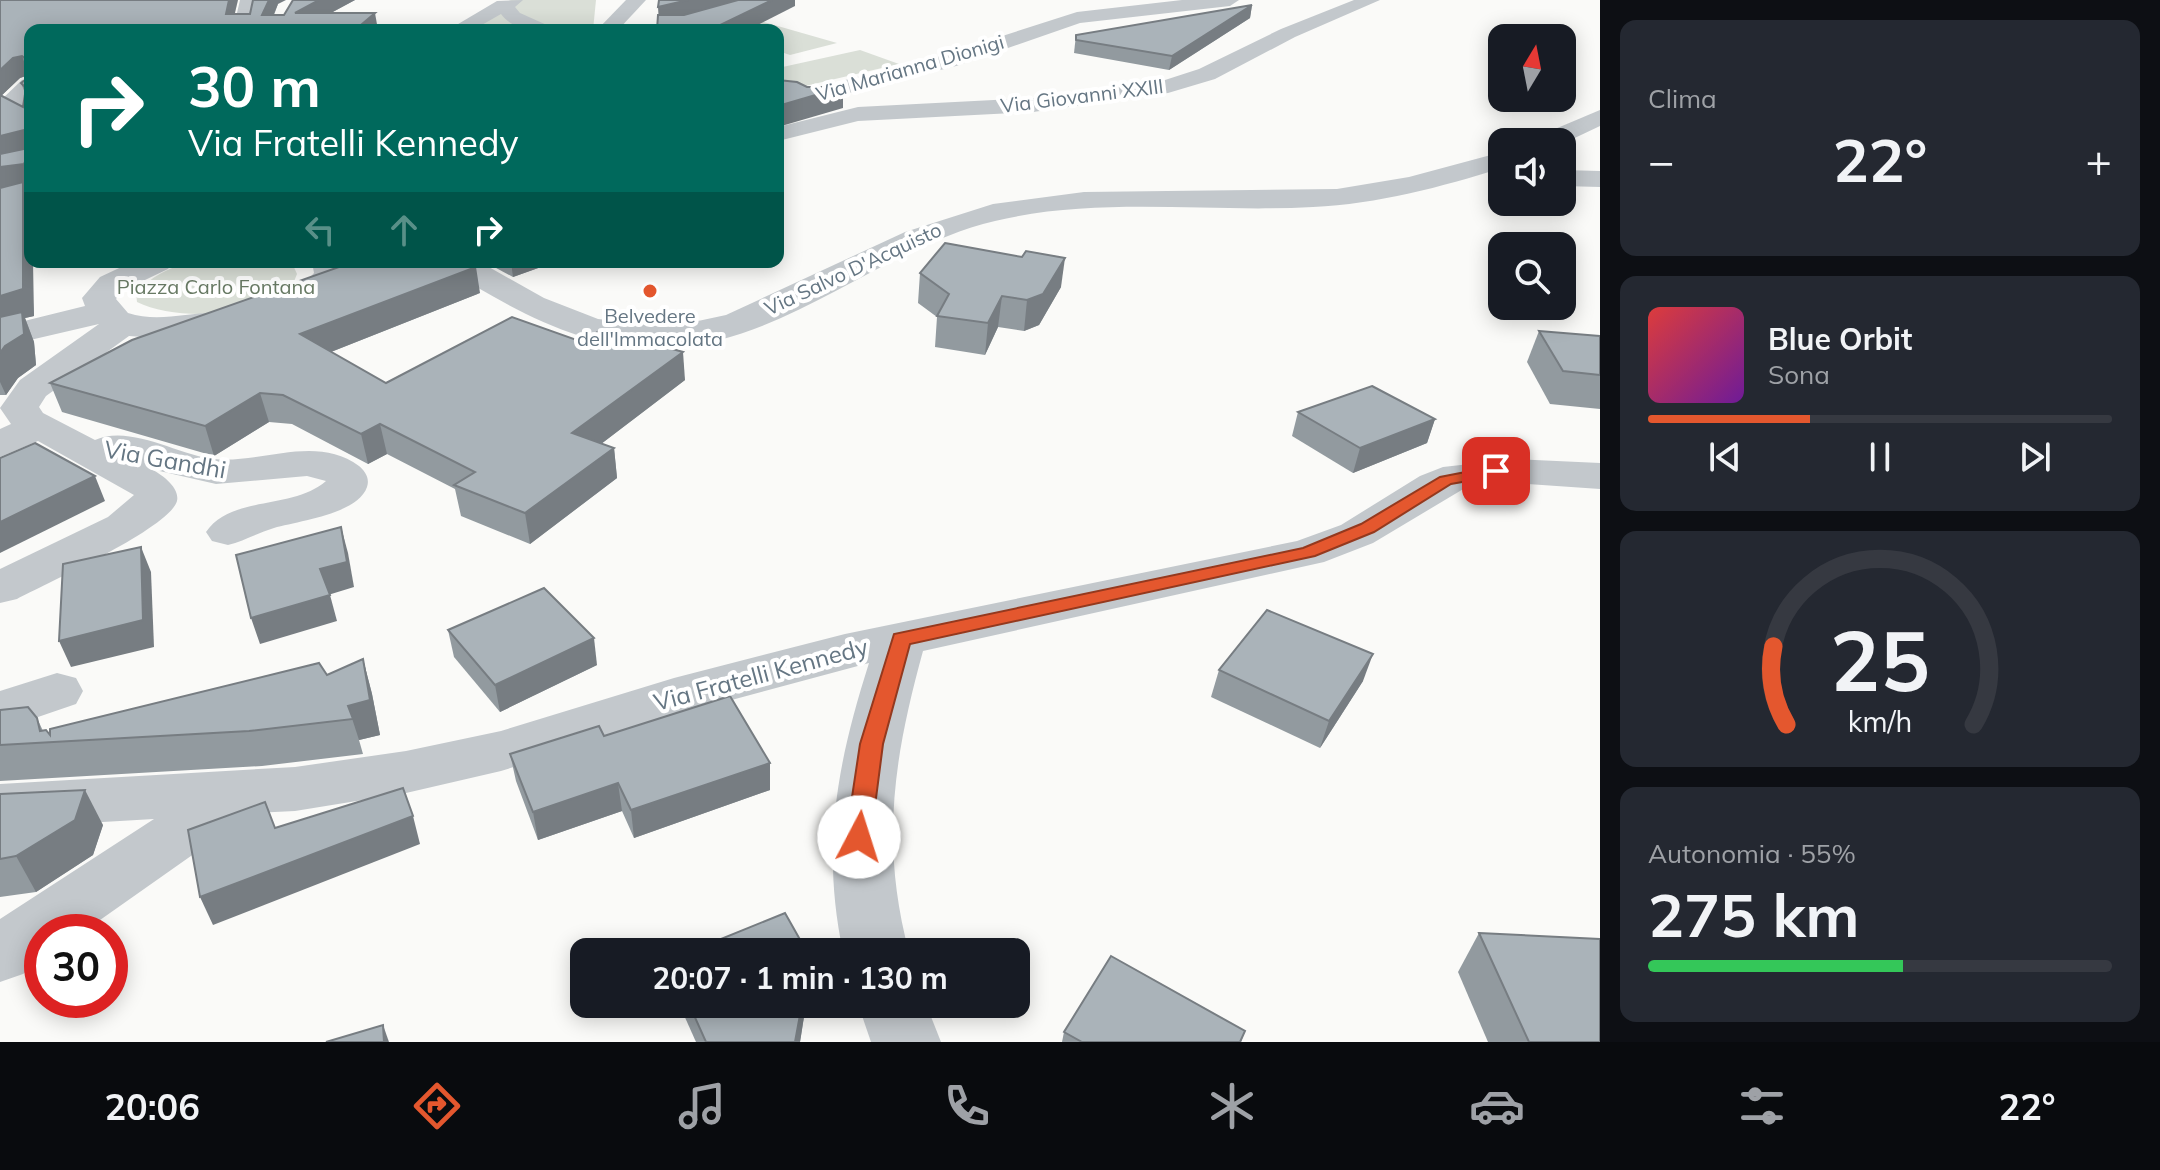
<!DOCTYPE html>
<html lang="it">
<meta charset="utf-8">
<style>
body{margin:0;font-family:Mulish,sans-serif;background:#242831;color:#f1f3f6;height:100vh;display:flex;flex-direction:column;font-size:30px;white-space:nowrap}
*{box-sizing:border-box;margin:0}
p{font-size:26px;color:#9ea1a6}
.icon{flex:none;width:44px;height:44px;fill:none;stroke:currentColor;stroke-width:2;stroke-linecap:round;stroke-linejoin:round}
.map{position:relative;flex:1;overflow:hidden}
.details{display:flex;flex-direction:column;gap:20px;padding:20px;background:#0d0f14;width:560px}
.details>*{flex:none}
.guide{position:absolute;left:24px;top:24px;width:760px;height:244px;border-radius:16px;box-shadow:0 4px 20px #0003;background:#00695c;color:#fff;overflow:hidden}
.needle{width:52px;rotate:10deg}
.controls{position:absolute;left:1488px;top:24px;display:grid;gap:16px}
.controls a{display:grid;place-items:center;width:88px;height:88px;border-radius:16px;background:#171b24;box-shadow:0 4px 20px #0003;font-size:40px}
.speed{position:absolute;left:24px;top:914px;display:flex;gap:16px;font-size:40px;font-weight:700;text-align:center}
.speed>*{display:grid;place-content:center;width:104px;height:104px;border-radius:50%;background:#171b24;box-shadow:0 4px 20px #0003;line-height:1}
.speed .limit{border:12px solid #d22;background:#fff;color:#111}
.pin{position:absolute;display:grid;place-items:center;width:68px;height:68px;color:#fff;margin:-34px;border-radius:16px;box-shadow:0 4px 12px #0006}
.me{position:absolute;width:88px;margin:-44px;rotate:5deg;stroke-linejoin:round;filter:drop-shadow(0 0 6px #0008)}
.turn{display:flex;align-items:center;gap:28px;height:168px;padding:0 32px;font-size:36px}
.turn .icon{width:104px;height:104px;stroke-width:2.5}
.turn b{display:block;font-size:56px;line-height:68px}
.lanes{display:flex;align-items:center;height:76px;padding:0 32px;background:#0003;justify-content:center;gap:40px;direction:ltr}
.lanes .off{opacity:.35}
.big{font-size:60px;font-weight:700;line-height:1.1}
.details .tile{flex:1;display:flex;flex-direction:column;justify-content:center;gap:12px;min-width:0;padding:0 28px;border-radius:16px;background:#242831}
.details .dial{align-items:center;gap:0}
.dial svg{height:208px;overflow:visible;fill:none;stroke:#363941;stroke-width:7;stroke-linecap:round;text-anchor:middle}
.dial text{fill:#f1f3f6;stroke:none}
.song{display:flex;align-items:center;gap:24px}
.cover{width:96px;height:96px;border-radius:12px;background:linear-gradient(135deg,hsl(0 70% 55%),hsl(280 70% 35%))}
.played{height:8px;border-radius:4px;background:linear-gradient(90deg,#e4572e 35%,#363941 35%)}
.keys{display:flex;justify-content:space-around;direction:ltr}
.heat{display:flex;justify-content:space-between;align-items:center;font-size:44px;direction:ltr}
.charge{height:12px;border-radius:6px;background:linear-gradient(90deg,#34c759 55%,#363941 0)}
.trip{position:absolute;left:570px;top:938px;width:460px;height:80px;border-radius:16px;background:#171b24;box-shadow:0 4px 20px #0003;font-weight:700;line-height:80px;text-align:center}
.menu{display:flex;height:128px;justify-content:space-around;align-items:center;background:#090b0e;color:#9ea1a6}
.menu .icon{width:56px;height:56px}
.menu .selected{color:#e4572e}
.menu b{font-size:36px;color:#f1f3f6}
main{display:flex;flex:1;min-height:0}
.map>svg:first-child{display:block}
.green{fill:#dadfd7}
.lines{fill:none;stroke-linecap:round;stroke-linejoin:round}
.minor{fill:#c3c8cc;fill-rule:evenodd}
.wall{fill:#929a9f;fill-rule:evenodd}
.shaded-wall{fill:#777d82}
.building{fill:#aab3b9;stroke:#777d82;stroke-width:2}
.route{fill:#e4572e;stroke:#94391e;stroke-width:2}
.poi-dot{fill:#e4572e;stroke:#fff;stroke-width:3}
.labels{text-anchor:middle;stroke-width:8;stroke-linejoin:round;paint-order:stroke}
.far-street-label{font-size:20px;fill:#657683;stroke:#fff}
.far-park-label{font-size:20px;fill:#687a64;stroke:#fff}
.far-poi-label{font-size:20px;fill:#657683;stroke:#fff}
.street-label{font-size:24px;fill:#657683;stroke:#fff}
</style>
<main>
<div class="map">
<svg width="1600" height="1042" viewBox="0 0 1600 1042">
<rect width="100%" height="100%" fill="#fafaf8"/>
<g class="green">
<polygon points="511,0 596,0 593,30 447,30"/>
<polygon points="757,20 837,43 790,55 778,51 778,30 713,30"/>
<polygon points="860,50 899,64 801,87 778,77 778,68"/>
<path d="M188,262H286L293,265L297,274L293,284C274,293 255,305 236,310C208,317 162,315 137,302L136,293C152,276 167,269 188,262Z"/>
</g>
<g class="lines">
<g class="minor">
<polygon points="240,0 258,0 253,30 233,30"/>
<path d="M523,0L515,7L520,13L558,30C539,30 514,32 501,14L473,30H448L497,1Z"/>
<polygon points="626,0 646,0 618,30 597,30"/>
<polygon points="1182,0 1239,0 1230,6 1080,23 956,66 806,104 794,97 798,92 940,56 1077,12"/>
<polygon points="1354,0 1380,0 1295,37 1215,79 1168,93 1033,112 858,121 778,141 778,127 858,107 1033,98 1165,80 1199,69 1281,29"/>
<polygon points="30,78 30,98 24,104 30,108 30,125 0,109 1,100 22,80"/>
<polygon points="1600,110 1600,126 1562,144 1532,142 1536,137"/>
<path d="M1502,152V168C1441,187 1378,204 1313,207C1208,213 1099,196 995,221C881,248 789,340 671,348C590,354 513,310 447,269L442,262H480L544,298L598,319L670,327L726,315L905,232L993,204L1084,192L1337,189L1409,177Z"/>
<polygon points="1562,170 1600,171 1600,187 1562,186"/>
<path d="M132,262H173L168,269L122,291L116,299L128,313C164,325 200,307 233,315L238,322L233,329L171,339L129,336L46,396L39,407L43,413L95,440C130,424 178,455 214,459C261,464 316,434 359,466C365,471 370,478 367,487C358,514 298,521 274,528C258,533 244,541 228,545L212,541L206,532C231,495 293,510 326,481L307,476L216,484L151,469C161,474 180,487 177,501C170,528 45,584 17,599L0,603V569L108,517L134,495L38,441L0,457V429L11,424L0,408L20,380L99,324L0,347V327L85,306L82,298L100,277Z"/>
<path d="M312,262H344L346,274C331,296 299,317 271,310L266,303C277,287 301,288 314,273Z"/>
<path d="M1514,459L1600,463V489L1514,483L1465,488L1373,543L1324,562L923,651C894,757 880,843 909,952H843C821,847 837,764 869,663L687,712L501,771L406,793L295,811L252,813L83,932H42V961L23,974L0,982V919L154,819L0,828V784L295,767L406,751L501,731L674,678L845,634L1297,541L1341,525L1420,476L1443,467Z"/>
<polygon points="57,673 76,678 83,691 76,704 0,730 0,691"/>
<polygon points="858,1004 926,1004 941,1042 871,1042"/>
</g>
</g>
<g class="wall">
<path d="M0,0L250,14L278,4L274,15H284L293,0H355L331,13L30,30L25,188L30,200V262L34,316L25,318L34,342L36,365L18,378L6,395H0ZM25,76V80L21,83L25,93L23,107L1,96L20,78Z"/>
<polygon points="1252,5 1250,18 1169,70 1074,53 1076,35"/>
<polygon points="485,262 555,262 513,277"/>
<polygon points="920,273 1061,287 1039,325 1024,331 998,327 985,355 935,347 937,317 918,303"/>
<polygon points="480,293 331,352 386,383 685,380 601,444 614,448 617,478 530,544 461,516 455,489 387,454 368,464 292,424 269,422 214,456 62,412 50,383"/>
<polygon points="1539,331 1600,336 1600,409 1550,404 1527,362"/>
<polygon points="1298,412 1435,419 1427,443 1353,473 1292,436"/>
<polygon points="448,630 597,665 500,712 454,657"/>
<polygon points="363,659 372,694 380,735 359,740 363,754 262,766 0,781 0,710 37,718 43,731 50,735 327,675"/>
<polygon points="1219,670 1363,681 1320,748 1211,697"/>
<polygon points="604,736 770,763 770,790 634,838 622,811 538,840 516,781 510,754"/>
<polygon points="0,794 103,825 93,855 36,892 0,897"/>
<polygon points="1479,933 1600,1042 1488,1042 1458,972"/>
<polygon points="679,1004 806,1004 800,1042 696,1042"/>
<polygon points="1245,1031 1241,1042 1062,1042 1064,1032"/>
</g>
<g class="shaded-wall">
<polygon points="229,0 238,0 231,30 226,14"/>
<polygon points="269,0 286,0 278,4 267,30 262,15"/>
<polygon points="319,0 355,0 299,30 295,13"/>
<polygon points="688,0 744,0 659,22 658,7"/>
<polygon points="772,0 795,0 795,6 748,30 710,30"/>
<polygon points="1252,5 1250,18 1169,70 1172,56"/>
<polygon points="375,13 378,30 355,30"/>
<polygon points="22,56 29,75 20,78 0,97 0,70 13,58"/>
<polygon points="843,87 843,108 778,127 778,106"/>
<polygon points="24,130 30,147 30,187 25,188 30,200 30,262 33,262 34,316 25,318 34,342 36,365 18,378 6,395 0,382 0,136"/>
<polygon points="1065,258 1061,287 1039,325 1024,331 1027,300"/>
<polygon points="511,262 555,262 513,277"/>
<polygon points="476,267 480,293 308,361 300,334"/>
<polygon points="1002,296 998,327 985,355 988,323"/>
<polygon points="683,352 685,380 576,463 572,433"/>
<polygon points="260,393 269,422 214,456 205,426"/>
<polygon points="1435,419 1427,443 1353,473 1360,448"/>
<polygon points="380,424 387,454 368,464 361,434"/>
<polygon points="614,448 617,478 530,544 525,513"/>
<polygon points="95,476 105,501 0,553 0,522"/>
<polygon points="341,527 348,553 354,587 328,595 320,569"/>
<polygon points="141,547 151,572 154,647 71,667 59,641"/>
<polygon points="330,595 337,621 260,644 251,618"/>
<polygon points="594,638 597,665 500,712 495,685"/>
<polygon points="1373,654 1363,681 1320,748 1329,721"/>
<polygon points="363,659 372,694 380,735 359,740 348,706"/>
<polygon points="770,763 770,790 634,838 631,810"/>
<polygon points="618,783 622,811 538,840 533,812"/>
<polygon points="85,790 103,825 93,855 36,892 16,856"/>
<polygon points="413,816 420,844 213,925 200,897"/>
<polygon points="802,1004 806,1004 800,1042 795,1042"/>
<polygon points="383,1025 389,1042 384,1042"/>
</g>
<g class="building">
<polygon points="0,0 229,0 226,14 250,14 253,0 269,0 262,15 284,15 293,0 319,0 295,13 375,13 355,30 30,30 30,151 24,164 0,167 0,154 24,149 24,130 0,136 0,95 23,107 26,88 21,83 25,80 26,59 22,56 13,58 0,70"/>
<polygon points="659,0 688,0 658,7"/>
<polygon points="738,0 772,0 710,30 657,30 658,15 684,15"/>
<polygon points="1252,5 1172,56 1076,40 1076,35"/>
<polygon points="778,80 797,82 807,87 843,87 778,106"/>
<polygon points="23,182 23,289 0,296 0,188"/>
<polygon points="945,243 1022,257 1026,251 1065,258 1043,294 1027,300 1002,296 988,323 937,316 949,294 920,273"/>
<polygon points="353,262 468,262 476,267 300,334 386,383 512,317 582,342 602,329 683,352 572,433 614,448 525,513 454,485 475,472 380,424 361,434 283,395 260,393 205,426 50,383 132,340"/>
<polygon points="22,312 24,334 5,346 0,353 0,317"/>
<polygon points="1539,331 1600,336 1600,375 1563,371"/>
<polygon points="1372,386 1435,419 1360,448 1298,412"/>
<polygon points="35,443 95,476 0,522 0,458"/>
<polygon points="341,527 347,562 320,569 330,595 251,618 236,555"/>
<polygon points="141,547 143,620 59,641 63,564"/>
<polygon points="544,588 594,638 495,685 448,630"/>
<polygon points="1267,610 1373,654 1329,721 1219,670"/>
<polygon points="363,659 370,700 348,706 353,719 249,731 0,745 0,710 28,707 37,718 40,731 46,730 50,735 50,729 319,663 327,675"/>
<polygon points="730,696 770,763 631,810 618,783 533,812 510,754 599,726 604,736"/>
<polygon points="403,788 413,816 200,897 188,830 265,802 275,828"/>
<polygon points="85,790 75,820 16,856 0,859 0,794"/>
<polygon points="785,913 807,952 689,952"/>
<polygon points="1479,933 1600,939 1600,1042 1529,1042"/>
<polygon points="1111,956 1245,1031 1240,1042 1082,1042 1064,1032"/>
<polygon points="689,1004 802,1004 795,1042 706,1042"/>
<polygon points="383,1025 384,1042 326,1042"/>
</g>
<polygon class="route" points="1496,466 1502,468 1502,475 1451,484 1374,532 1315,556 910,644 883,744 871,837 867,844 859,847 850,844 846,837 860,744 894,634 1303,548 1361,524 1440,477"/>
<circle class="poi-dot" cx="650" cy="291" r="8"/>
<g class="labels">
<g class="far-street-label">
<text transform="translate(910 68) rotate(-16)" y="7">Via Marianna Dionigi</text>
<text transform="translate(1082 96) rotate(-7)" y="7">Via Giovanni XXIII</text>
<text transform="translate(853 269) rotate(-25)" y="7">Via Salvo D'Acquisto</text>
</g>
<g class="far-park-label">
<text x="216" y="294">Piazza Carlo Fontana</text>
</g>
<g class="far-poi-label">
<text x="650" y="323">Belvedere<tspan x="650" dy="23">dell'Immacolata</tspan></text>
</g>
<g class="street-label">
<text transform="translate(165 460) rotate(10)" y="8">Via Gandhi</text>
<text transform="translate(761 675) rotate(-15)" y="8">Via Fratelli Kennedy</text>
</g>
</g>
</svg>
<div class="controls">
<a><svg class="needle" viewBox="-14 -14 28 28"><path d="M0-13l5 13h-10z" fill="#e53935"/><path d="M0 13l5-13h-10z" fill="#9ea1a6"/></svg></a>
<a><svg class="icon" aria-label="sound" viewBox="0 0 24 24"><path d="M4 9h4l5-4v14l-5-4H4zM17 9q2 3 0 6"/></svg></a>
<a><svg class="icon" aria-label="search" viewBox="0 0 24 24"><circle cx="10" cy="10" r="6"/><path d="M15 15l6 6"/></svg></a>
</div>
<div class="speed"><div class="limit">30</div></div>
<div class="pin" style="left:1496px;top:471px;background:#d93025"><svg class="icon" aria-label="arrive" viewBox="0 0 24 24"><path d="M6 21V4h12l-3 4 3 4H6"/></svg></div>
<svg class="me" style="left:859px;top:837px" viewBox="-20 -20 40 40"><circle r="19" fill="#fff"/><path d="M0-13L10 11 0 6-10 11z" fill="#e4572e"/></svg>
<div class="trip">20:07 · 1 min · 130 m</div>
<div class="guide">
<div class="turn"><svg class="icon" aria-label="right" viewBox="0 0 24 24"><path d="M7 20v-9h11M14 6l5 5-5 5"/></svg><div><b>30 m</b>Via Fratelli Kennedy</div></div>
<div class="lanes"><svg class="icon off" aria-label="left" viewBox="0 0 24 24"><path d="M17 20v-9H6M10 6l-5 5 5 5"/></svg><svg class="icon off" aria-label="ahead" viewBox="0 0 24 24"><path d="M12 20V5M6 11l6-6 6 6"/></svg><svg class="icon" aria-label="right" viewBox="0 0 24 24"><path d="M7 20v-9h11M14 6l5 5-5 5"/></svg></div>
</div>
</div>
<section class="details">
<div class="tile"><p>Clima</p>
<div class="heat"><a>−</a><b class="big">22°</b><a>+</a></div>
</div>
<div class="tile">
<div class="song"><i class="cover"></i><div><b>Blue Orbit</b><p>Sona</p></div></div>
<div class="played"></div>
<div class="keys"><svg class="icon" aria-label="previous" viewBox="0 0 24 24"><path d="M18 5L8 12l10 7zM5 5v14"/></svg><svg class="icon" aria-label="pause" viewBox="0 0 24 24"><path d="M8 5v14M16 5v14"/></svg><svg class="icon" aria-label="next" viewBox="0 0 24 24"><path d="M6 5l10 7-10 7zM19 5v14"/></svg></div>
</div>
<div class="tile dial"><svg viewBox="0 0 100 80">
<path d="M14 69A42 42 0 1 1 86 69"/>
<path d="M14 69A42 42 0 0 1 9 39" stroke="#e4572e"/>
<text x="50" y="56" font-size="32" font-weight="700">25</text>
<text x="50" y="72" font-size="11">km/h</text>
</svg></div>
<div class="tile"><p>Autonomia · 55%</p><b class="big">275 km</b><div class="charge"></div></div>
</section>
</main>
<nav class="menu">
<b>20:06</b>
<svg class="icon selected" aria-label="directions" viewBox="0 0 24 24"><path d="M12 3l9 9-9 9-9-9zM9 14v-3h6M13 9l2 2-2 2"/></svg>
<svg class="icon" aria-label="music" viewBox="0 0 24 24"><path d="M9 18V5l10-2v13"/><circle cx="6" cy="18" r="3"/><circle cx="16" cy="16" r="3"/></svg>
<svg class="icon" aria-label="phone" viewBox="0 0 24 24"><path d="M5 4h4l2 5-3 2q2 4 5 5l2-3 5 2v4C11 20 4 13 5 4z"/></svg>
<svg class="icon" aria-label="climate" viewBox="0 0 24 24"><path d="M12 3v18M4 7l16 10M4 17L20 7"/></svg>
<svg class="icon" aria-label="car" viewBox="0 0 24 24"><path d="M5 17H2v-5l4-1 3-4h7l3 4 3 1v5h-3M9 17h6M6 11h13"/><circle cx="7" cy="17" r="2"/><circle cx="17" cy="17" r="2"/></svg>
<svg class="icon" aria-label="filters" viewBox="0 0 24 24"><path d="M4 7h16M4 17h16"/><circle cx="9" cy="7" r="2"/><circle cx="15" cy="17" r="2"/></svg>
<b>22°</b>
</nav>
